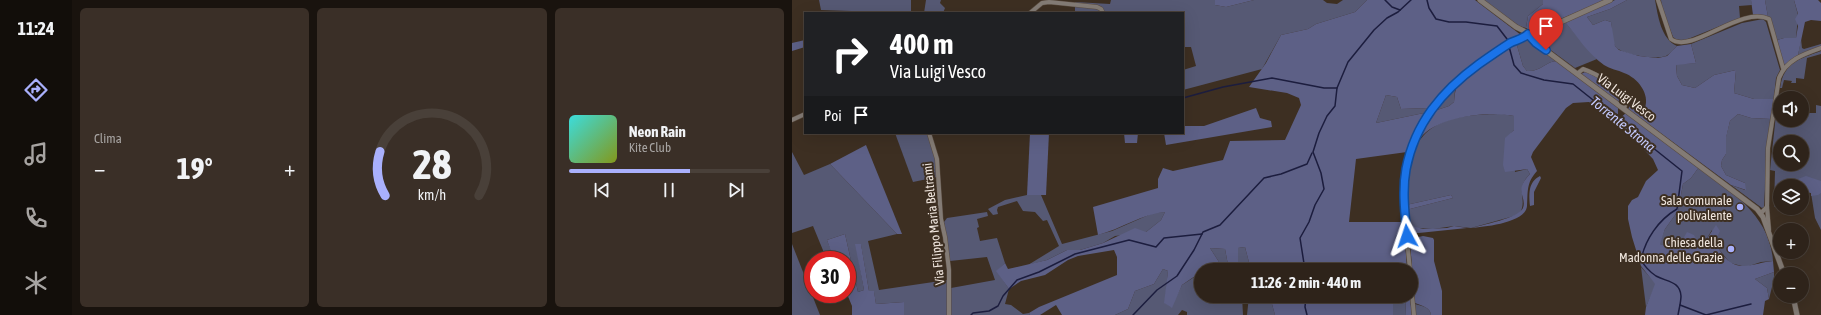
<!DOCTYPE html>
<html lang="it">
<meta charset="utf-8">
<style>
body{margin:0;font-family:"Asap Condensed",sans-serif;background:#3a2f27;color:#f1f3f6;height:100vh;display:flex;flex-direction:column;font-size:15px;white-space:nowrap}
*{box-sizing:border-box;margin:0}
p{font-size:13px;color:#a7a4a2}
.icon{flex:none;width:22px;height:22px;fill:none;stroke:currentColor;stroke-width:2;stroke-linecap:round;stroke-linejoin:round}
.map{position:relative;flex:1;overflow:hidden}
.sheet{display:flex;flex-direction:column;gap:8px;padding:8px;background:#19130e;width:720px}
.sheet>*{flex:none}
.hud{position:absolute;left:12px;top:12px;width:380px;height:122px;border-radius:0px;box-shadow:0 4px 16px #0002,0 0 0 1px #494039;background:#202124;color:#fff;overflow:hidden}
.controls{position:absolute;left:981px;top:91px;display:grid;gap:8px}
.controls a{display:grid;place-items:center;width:36px;height:36px;border-radius:50%;background:#2e231a;box-shadow:0 4px 16px #0002,0 0 0 1px #494039;font-size:20px}
.speed{position:absolute;left:12px;top:251px;display:flex;gap:8px;font-size:20px;font-weight:700;text-align:center}
.speed>*{display:grid;place-content:center;width:52px;height:52px;border-radius:50%;background:#2e231a;box-shadow:0 4px 16px #0002,0 0 0 1px #494039;line-height:1}
.speed .limit{border:6px solid #d22;background:#fff;color:#111}
.pin{position:absolute;display:grid;place-items:center;width:34px;height:34px;color:#fff;margin:-41px -17px;border-radius:50% 50% 50% 0;rotate:-45deg;box-shadow:0 0 4px #0007}
.pin .icon{rotate:45deg}
.me{position:absolute;width:44px;margin:-22px;rotate:355deg;stroke-linejoin:round;filter:drop-shadow(0 0 3px #0008)}
.turn{display:flex;align-items:center;gap:14px;height:84px;padding:0 20px;font-size:18px}
.turn .icon{width:52px;height:52px;stroke-width:2.5}
.turn b{display:block;font-size:28px;line-height:34px}
.then{display:flex;align-items:center;height:38px;padding:0 20px;background:#0003;gap:8px;font-size:15px}
.big{font-size:30px;font-weight:700;line-height:1.1}
.sheet .tile{flex:1;display:flex;flex-direction:column;justify-content:center;gap:6px;min-width:0;padding:0 14px;border-radius:6px;background:#3a2f27}
.sheet .dial{align-items:center;gap:0}
.dial svg{height:104px;overflow:visible;fill:none;stroke:#494039;stroke-width:7;stroke-linecap:round;text-anchor:middle}
.dial text{fill:#f1f3f6;stroke:none}
.song{display:flex;align-items:center;gap:12px}
.cover{width:48px;height:48px;border-radius:6px;background:linear-gradient(135deg,hsl(180 70% 55%),hsl(70 70% 35%))}
.played{height:4px;border-radius:2px;background:linear-gradient(90deg,#a9b0fc 60%,#494039 60%)}
.keys{display:flex;justify-content:space-around;direction:ltr}
.heat{display:flex;justify-content:space-between;align-items:center;font-size:22px;direction:ltr}
.sheet .tiles{flex:1;display:grid;gap:8px;grid-template-columns:repeat(3,1fr)}
.trip{position:absolute;left:402px;top:263px;width:224px;height:40px;border-radius:20px;background:#2e231a;box-shadow:0 4px 16px #0002,0 0 0 1px #494039;font-weight:700;line-height:40px;text-align:center}
main{display:flex;flex:1;min-height:0}
.dock{display:flex;flex-direction:column;width:72px;justify-content:space-around;align-items:center;background:#120e0a;color:#a7a4a2}
.dock .icon{width:28px;height:28px}
.dock .selected{color:#a9b0fc}
.dock b{font-size:18px;color:#f1f3f6}
.map>svg:first-child{display:block}
.green{fill:#565974;fill-rule:evenodd}
.forest{fill:#5d6086}
.lines{fill:none;stroke-linecap:round;stroke-linejoin:round}
.stream{stroke:#1c1d3e;stroke-width:1.5}
.minor-casing{stroke:#5a4c40;stroke-width:5}
.tertiary-casing{stroke:#5a4c40;stroke-width:6}
.minor{stroke:#837b75;stroke-width:4}
.tertiary{stroke:#837b75;stroke-width:5}
.route-casing{stroke:#114b97;stroke-width:10}
.route{stroke:#1a73e8;stroke-width:7}
.poi-dot{fill:#a9b0fc;stroke:#3d2f22;stroke-width:1.5}
.labels{text-anchor:middle;stroke-width:4;stroke-linejoin:round;paint-order:stroke}
.street-label{font-size:13px;fill:#f0e6de;stroke:#3d2f22}
.poi-label{font-size:13px;fill:#f0e6de;stroke:#3d2f22;text-anchor:end}
.water-label{font-size:14px;font-style:italic;fill:#c3c9fd;stroke:#3d2f22}
</style>
<main>
<nav class="dock">
<b>11:24</b>
<svg class="icon selected" aria-label="directions" viewBox="0 0 24 24"><path d="M12 3l9 9-9 9-9-9zM9 14v-3h6M13 9l2 2-2 2"/></svg>
<svg class="icon" aria-label="music" viewBox="0 0 24 24"><path d="M9 18V5l10-2v13"/><circle cx="6" cy="18" r="3"/><circle cx="16" cy="16" r="3"/></svg>
<svg class="icon" aria-label="phone" viewBox="0 0 24 24"><path d="M5 4h4l2 5-3 2q2 4 5 5l2-3 5 2v4C11 20 4 13 5 4z"/></svg>
<svg class="icon" aria-label="climate" viewBox="0 0 24 24"><path d="M12 3v18M4 7l16 10M4 17L20 7"/></svg>
</nav>
<section class="sheet">
<div class="tiles">
<div class="tile"><p>Clima</p>
<div class="heat"><a>−</a><b class="big">19°</b><a>+</a></div>
</div>
<div class="tile dial"><svg viewBox="0 0 100 80">
<path d="M14 69A42 42 0 1 1 86 69"/>
<path d="M14 69A42 42 0 0 1 10 35" stroke="#a9b0fc"/>
<text x="50" y="56" font-size="32" font-weight="700">28</text>
<text x="50" y="72" font-size="11">km/h</text>
</svg></div>
<div class="tile">
<div class="song"><i class="cover"></i><div><b>Neon Rain</b><p>Kite Club</p></div></div>
<div class="played"></div>
<div class="keys"><svg class="icon" aria-label="previous" viewBox="0 0 24 24"><path d="M18 5L8 12l10 7zM5 5v14"/></svg><svg class="icon" aria-label="pause" viewBox="0 0 24 24"><path d="M8 5v14M16 5v14"/></svg><svg class="icon" aria-label="next" viewBox="0 0 24 24"><path d="M6 5l10 7-10 7zM19 5v14"/></svg></div>
</div>
</div>
</section>
<div class="map">
<svg width="1029" height="315" viewBox="0 0 1029 315">
<rect width="100%" height="100%" fill="#3d2f22"/>
<g class="green">
<polygon points="27,0 119,0 119,13 60,13 59,11 29,10"/>
<polygon points="134,0 149,0 148,3 153,8 151,13 132,13"/>
<polygon points="319,0 423,0 423,5 434,7 462,0 531,0 535,3 545,4 551,0 575,0 563,12 524,24 516,29 489,35 470,69 391,90 391,70 404,66 399,47 391,47 391,13 283,13 283,2 318,4"/>
<polygon points="691,0 751,0 751,4 736,16 734,28 727,26"/>
<path d="M835,0H863C866,16 869,39 885,46C882,49 878,54 874,56C865,60 829,55 823,46C820,41 820,29 819,22L813,20L801,25L795,17L818,9Z"/>
<polygon points="869,0 959,0 960,5 947,6 948,18 891,41 884,40 881,37 870,9"/>
<polygon points="973,0 1002,0 1006,15 1004,39 992,38 985,40 976,17"/>
<polygon points="971,19 974,22 988,70 984,78 982,99 962,99 942,93 944,70 922,75 903,88 890,85 885,76 884,64 904,63 899,44 950,23"/>
<polygon points="773,22 805,59 783,68 745,40 746,34"/>
<path d="M736,38L766,61C755,60 749,72 735,71L731,66L724,42Z"/>
<polygon points="1009,39 1010,48 1012,49 1029,44 1029,47 1006,55"/>
<path d="M1029,51V54L1015,58L1012,79L1004,78V83H999L1000,81L992,80L990,88H988C992,62 1007,59 1029,51Z"/>
<polygon points="668,80 663,90 662,102 657,106 639,112"/>
<polygon points="594,95 605,97 609,109 636,108 632,113 584,123"/>
<path d="M991,95L990,98H988V120H1010V113H1024V105L1029,106V230L1023,218L1019,193L1010,191V186H988V201L982,207L983,171L978,170L986,96ZM988,142H1010V164H988Z"/>
<path d="M710,114L722,116V130L719,133L723,172L735,169L738,174C722,189 736,199 728,213L722,216L679,228L662,226L641,229L624,228L616,225L614,210L661,198L659,195L614,205C615,194 613,178 616,168C628,117 665,115 710,114Z"/>
<polygon points="946,114 959,118 979,119 976,138 972,207 970,208 939,185 953,190 953,183 934,175 929,166 930,160 934,154 934,137 938,121"/>
<polygon points="103,133 136,133 143,158 145,177 121,182"/>
<polygon points="0,152 12,175 38,164 105,234 76,241 87,290 155,280 155,315 112,315 112,302 84,304 82,292 77,291 69,245 64,244 72,290 66,292 53,234 35,240 42,258 35,260 21,226 0,233"/>
<path d="M907,167C940,192 978,216 981,261L969,262L954,267L938,263L922,243L920,230L912,243L908,245L902,236L877,247L867,244L873,229L886,211L891,184L899,178Z"/>
<polygon points="235,195 249,195 270,244 320,231 361,213 373,212 369,220 354,232 323,236 311,243 288,250 275,250 255,260 236,265 267,246 255,220 251,221 243,212 231,211 225,201 206,207 205,210 206,214 201,215 196,209 213,200"/>
<polygon points="195,212 196,216 185,219 187,227 185,228 188,241 205,238 213,263 205,271 217,289 213,304 219,305 231,314 237,313 238,315 158,315 159,288 203,280 195,257 158,261 152,222 155,218"/>
<polygon points="0,244 28,315 0,315"/>
<polygon points="453,247 459,270 446,270 446,248"/>
<polygon points="418,248 433,249 437,270 414,270 413,266 427,262"/>
<polygon points="849,267 864,284 854,307"/>
<polygon points="371,269 376,271 373,303 379,307 390,285 407,274 409,274 409,296 450,296 451,315 395,315 395,312 390,310 386,315 323,315 336,309 343,291 362,284"/>
<polygon points="982,272 982,279 977,299 975,288 963,279"/>
<polygon points="457,296 499,296 480,304 483,315 455,315"/>
<polygon points="601,296 613,296 614,315 601,315"/>
<path d="M623,304C630,306 638,307 639,315H624Z"/>
</g>
<g class="forest">
<polygon points="423,0 462,0 434,7 423,5"/>
<path d="M575,0H683L729,35C693,52 662,77 636,108L609,109L605,97L594,95L584,123L632,113L621,135L615,152L564,159L557,222H612L615,270H459L453,247L446,248V270H437L433,249L418,248L427,262L413,266L414,270H409V274H406L390,285L380,308L372,303L376,271L371,269L362,284L343,291L336,309L323,315H270L264,305L248,315H238L237,313L247,307L325,275V257L322,250L286,256L276,260L253,275L229,281L217,289L204,271L213,263L216,269L255,260L275,250H288L311,243L343,228L354,232L369,220L373,212C350,214 329,229 306,235L301,207L366,188V179L371,168L381,171L431,160L438,141L493,140L509,105L507,98L495,93L457,87L474,63L489,35L516,29L524,24L563,12Z"/>
<polygon points="751,0 814,0 740,31 734,28 736,16 751,4"/>
<path d="M823,0H835L818,9L795,17L801,25L813,20L819,22L823,46L827,50L847,56L866,58L875,56L885,46L899,44L904,63L884,65L885,76L890,85L903,88L922,75L944,70L942,93L962,99H982L979,119L959,118L946,114L938,121L934,138V154L930,160L929,166L934,175L953,183L954,190L939,185L836,109L838,106L848,110L853,108C858,94 846,78 832,73C826,70 818,69 812,65C796,54 785,36 773,22Z"/>
<polygon points="959,0 973,0 976,17 961,15"/>
<polygon points="1002,0 1026,0 1029,3 1029,21 1019,20 1013,22 1006,55 991,66 985,40 992,38 1004,38 1006,26 1003,19 1006,14"/>
<polygon points="13,40 13,47 0,51 0,43"/>
<path d="M724,42L731,66L735,71C749,72 755,60 766,61L826,105V114L822,116L811,112L797,102L781,103L774,108L741,152L739,157L745,171C734,183 736,192 735,206C734,223 692,227 679,228C690,225 727,218 731,208C735,196 721,191 738,174L735,169L713,172L711,165L713,138L722,130V116C696,111 639,116 625,143C621,151 619,160 615,169L624,139L639,112L657,106L662,102C663,94 663,88 667,81C674,72 713,48 724,42Z"/>
<path d="M793,72C808,77 822,87 829,101L828,103L789,74Z"/>
<polygon points="464,108 468,118 479,121 480,127 374,145 372,133 391,133 391,126 412,126"/>
<path d="M834,113L907,167L899,178L891,184L886,211L873,229L868,244L877,247L890,241L895,232L902,235L908,245L912,243L924,225L928,231L922,243C928,249 931,257 938,262C950,271 967,262 981,261L982,272L963,279L975,288L977,299L973,301L971,315H853L854,307L863,284L849,266L840,237L836,219V206L840,200L846,197L854,181L866,170L861,159L829,125L827,119Z"/>
<polygon points="238,133 257,133 254,195 235,195"/>
<polygon points="332,133 346,133 345,143 333,143"/>
<polygon points="74,145 110,234 105,234 38,164"/>
<path d="M748,176L749,178L742,192V205L738,206C737,194 736,182 748,176Z"/>
<polygon points="1014,176 1029,181 1029,193 1026,195 1019,196 1019,193 1010,191 1010,186 1006,186 1006,179"/>
<polygon points="659,195 661,198 614,210 614,205"/>
<polygon points="616,225 631,229 655,228 662,226 675,228 617,234"/>
<polygon points="53,234 66,292 72,290 63,244 69,244 77,291 82,291 84,304 112,302 112,315 60,315 60,306 55,294 55,260 42,260 35,240"/>
<path d="M631,236L641,238L642,240V261L650,291V315H639C638,307 630,306 623,303L618,243L622,238Z"/>
<polygon points="499,296 601,296 601,315 483,315 480,304"/>
<polygon points="613,296 618,296 620,315 614,315"/>
</g>
<g class="lines">
<g class="stream">
<polyline points="593,0 600,7 608,10"/>
<path d="M635,0L637,8L644,19L657,22H674L705,26L715,39L722,65L729,73L752,80L781,84L890,171L885,209C866,220 853,240 849,260C853,267 858,272 864,276C875,282 888,281 889,296C889,302 887,309 886,315"/>
<polyline points="391,98 431,87 480,78 532,88 545,88"/>
<polyline points="513,270 508,238 517,222 523,205 532,189 529,173 521,152 527,133 535,116 543,106 545,88 556,62 582,30 595,18 606,12 619,0"/>
<polyline points="514,296 513,307 515,315"/>
<polyline points="888,305 914,315 959,304"/>
<polyline points="179,315 181,313 197,311 206,306 211,296 225,280 247,272 283,254 337,240 364,247 372,238 410,234"/>
<polyline points="341,315 365,290 385,276 402,250 411,232 428,225 472,178 489,174 515,164 520,153"/>
</g>
<defs>
<g id="minor">
<path d="M866,0L879,39C899,55 949,5 977,19L991,68"/>
<polyline points="238,13 250,3 257,2 305,7 309,9 311,13"/>
<path d="M786,73L791,69C806,74 828,88 834,103L832,108"/>
<polyline points="0,120 13,114"/>
<polyline points="137,133 145,159 149,219 153,237 157,270 157,315"/>
<polyline points="975,207 977,230"/>
<path d="M969,213L975,207L976,148L987,78C994,60 1012,54 1029,48"/>
<path d="M618,270C615,237 609,203 614,170C619,136 640,103 666,80C679,67 697,56 713,46C720,42 730,40 736,33"/>
<polyline points="619,284 622,315"/>
</g>
<g id="tertiary">
<polyline points="688,0 724,27 736,33 744,43 965,209 971,217 992,274"/>
<polyline points="736,33 751,30 818,0"/>
<polyline points="1001,296 1005,315"/>
</g>
</defs>
<use href="#minor" class="minor-casing"/>
<use href="#tertiary" class="tertiary-casing"/>
<use href="#minor" class="minor"/>
<use href="#tertiary" class="tertiary"/>
</g>
<g class="lines">
<defs>
<path id="route" d="M615,236C613,214 610,191 614,169C623,123 650,91 687,64C697,57 707,50 718,43C724,40 731,39 736,34L744,43L754,50"/>
</defs>
<use href="#route" class="route-casing"/>
<use href="#route" class="route"/>
</g>
<g class="poi-dot">
<circle cx="948" cy="207" r="4"/>
<circle cx="939" cy="249" r="4"/>
</g>
<g class="labels">
<g class="street-label">
<text transform="translate(835 97) rotate(37)" y="5">Via Luigi Vesco</text>
<text transform="translate(141 224) rotate(-96)" y="5">Via Filippo Maria Beltrami</text>
</g>
<g class="poi-label">
<text x="940" y="205">Sala comunale<tspan x="940" dy="15">polivalente</tspan></text>
<text x="931" y="247">Chiesa della<tspan x="931" dy="15">Madonna delle Grazie</tspan></text>
</g>
<g class="water-label">
<text transform="translate(831 124) rotate(39)" y="5">Torrente Strona</text>
</g>
</g>
</svg>
<div class="controls">
<a><svg class="icon" aria-label="sound" viewBox="0 0 24 24"><path d="M4 9h4l5-4v14l-5-4H4zM17 9q2 3 0 6"/></svg></a>
<a><svg class="icon" aria-label="search" viewBox="0 0 24 24"><circle cx="10" cy="10" r="6"/><path d="M15 15l6 6"/></svg></a>
<a><svg class="icon" aria-label="layers" viewBox="0 0 24 24"><path d="M12 4l9 5-9 5-9-5zM3 14l9 5 9-5"/></svg></a>
<a>+</a>
<a>−</a>
</div>
<div class="speed"><div class="limit">30</div></div>
<div class="pin" style="left:754px;top:50px;background:#d93025"><svg class="icon" aria-label="arrive" viewBox="0 0 24 24"><path d="M6 21V4h12l-3 4 3 4H6"/></svg></div>
<svg class="me" style="left:615px;top:236px" viewBox="-20 -20 40 40"><path d="M0-17L14 15 0 8-14 15z" fill="#1a73e8" stroke="#fff" stroke-width="4"/></svg>
<div class="trip">11:26 · 2 min · 440 m</div>
<div class="hud">
<div class="turn"><svg class="icon" aria-label="right" viewBox="0 0 24 24"><path d="M7 20v-9h11M14 6l5 5-5 5"/></svg><div><b>400 m</b>Via Luigi Vesco</div></div>
<div class="then">Poi<svg class="icon" aria-label="arrive" viewBox="0 0 24 24"><path d="M6 21V4h12l-3 4 3 4H6"/></svg></div>
</div>
</div>
</main>
